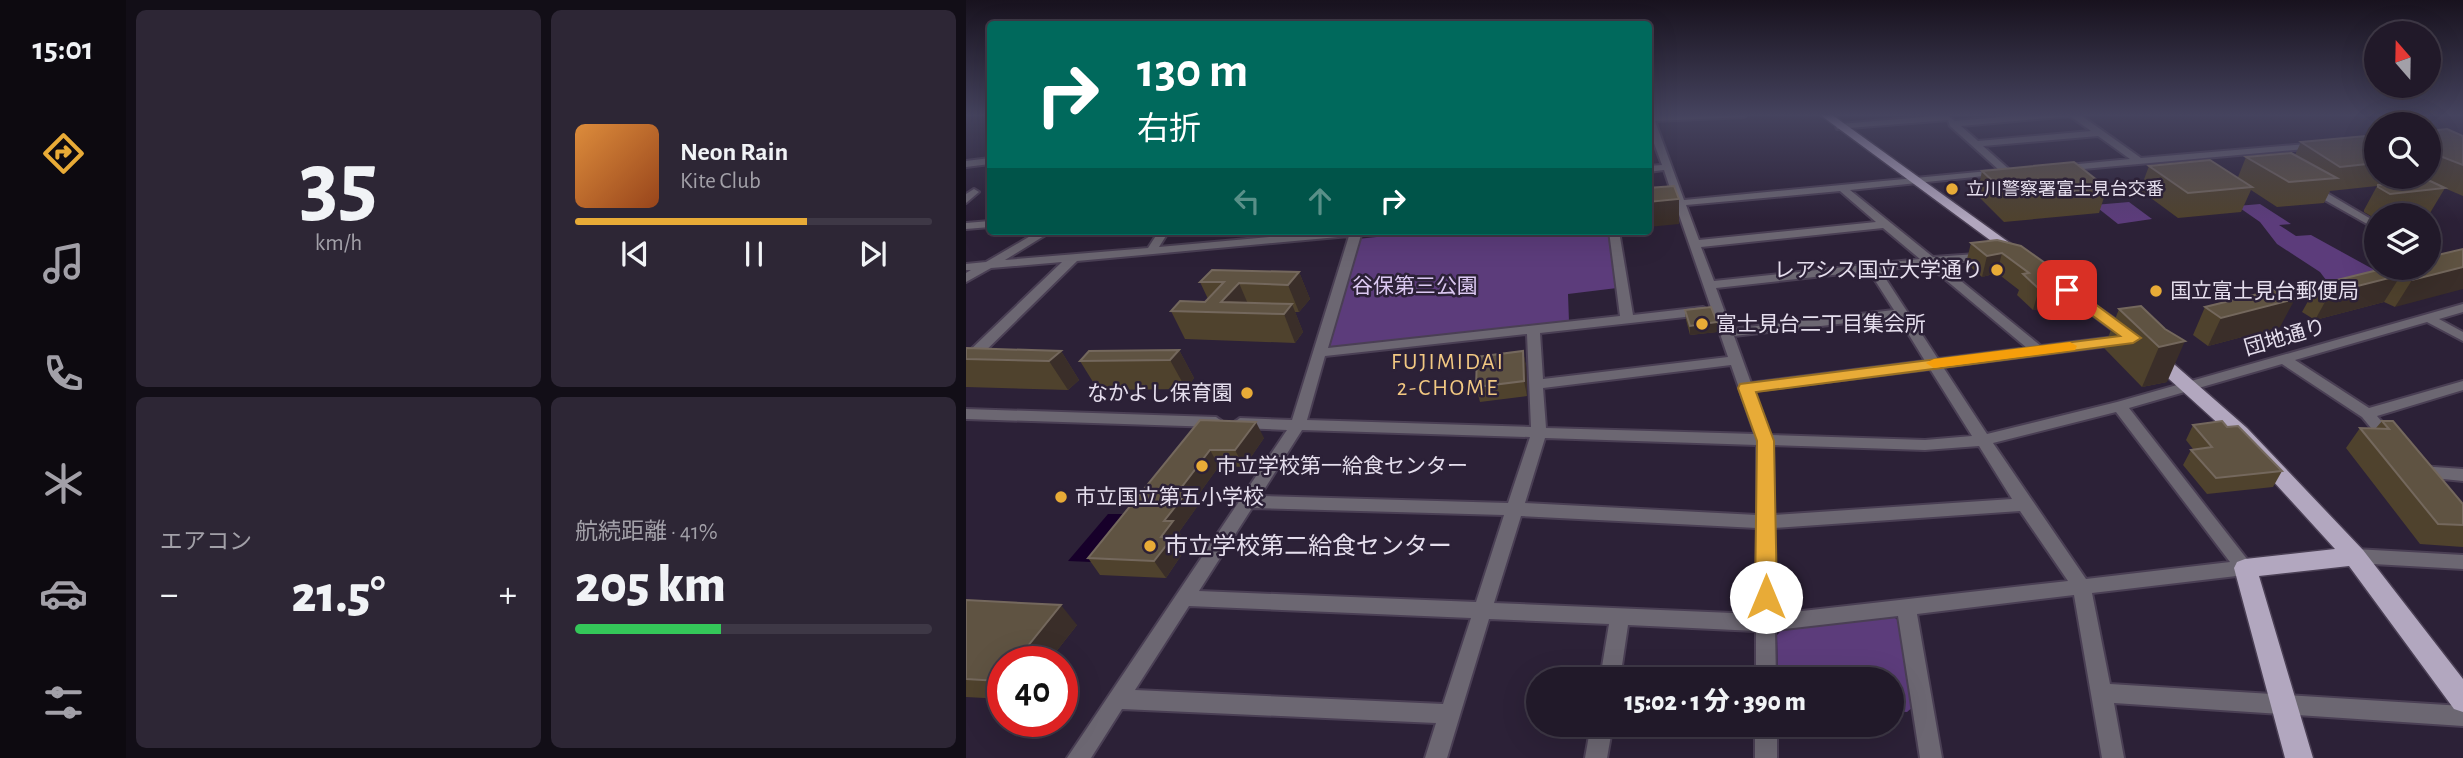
<!DOCTYPE html>
<html lang="ja">
<meta charset="utf-8">
<style>
body{margin:0;font-family:"Alegreya Sans","Noto Sans JP",sans-serif;background:#2d2635;color:#f1f3f6;height:100vh;display:flex;flex-direction:column;font-size:26px;white-space:nowrap}
*{box-sizing:border-box;margin:0}
p{font-size:23px;color:#a2a0a8}
.icon{flex:none;width:38px;height:38px;fill:none;stroke:currentColor;stroke-width:2;stroke-linecap:round;stroke-linejoin:round}
.map{position:relative;flex:1;overflow:hidden}
.sheet{display:flex;flex-direction:column;gap:10px;padding:10px;background:#120e17;width:840px}
.sheet>*{flex:none}
.top-card{position:absolute;left:21px;top:21px;width:665px;height:214px;border-radius:7px;box-shadow:0 7px 28px #0002,0 0 0 2px #3e3846;background:#00695c;color:#fff;overflow:hidden}
.needle{width:46px;rotate:340deg}
.tools{position:absolute;left:1398px;top:21px;display:grid;gap:14px}
.tools a{display:grid;place-items:center;width:77px;height:77px;border-radius:50%;background:#211929;box-shadow:0 7px 28px #0002,0 0 0 2px #3e3846;font-size:35px}
.speed{position:absolute;left:21px;top:646px;display:flex;gap:14px;font-size:35px;font-weight:700;text-align:center}
.speed>*{display:grid;place-content:center;width:91px;height:91px;border-radius:50%;background:#211929;box-shadow:0 7px 28px #0002,0 0 0 2px #3e3846;line-height:1}
.speed .limit{border:10px solid #d22;background:#fff;color:#111}
.pin{position:absolute;display:grid;place-items:center;width:60px;height:60px;color:#fff;margin:-30px;border-radius:14px;box-shadow:0 4px 10px #0006}
.me{position:absolute;width:77px;margin:-38px;rotate:0deg;stroke-linejoin:round;filter:drop-shadow(0 0 5px #0008)}
.turn{display:flex;align-items:center;gap:24px;height:147px;padding:0 35px;font-size:32px}
.turn .icon{width:91px;height:91px;stroke-width:2.5}
.turn b{display:block;font-size:49px;line-height:60px}
.lanes{display:flex;align-items:center;height:66px;padding:0 35px;background:#0003;justify-content:center;gap:35px;direction:ltr}
.lanes .off{opacity:.35}
.big{font-size:52px;font-weight:800;line-height:1.1}
.sheet .card{flex:1;display:flex;flex-direction:column;justify-content:center;gap:10px;min-width:0;padding:0 24px;border-radius:10px;background:#2d2635}
.sheet .dial{align-items:center;gap:0}
.dial b{font-size:91px;line-height:1}
.song{display:flex;align-items:center;gap:21px}
.cover{width:84px;height:84px;border-radius:10px;background:linear-gradient(135deg,hsl(30 70% 55%),hsl(20 70% 35%))}
.played{height:7px;border-radius:4px;background:linear-gradient(90deg,#e8ab37 65%,#3e3846 65%)}
.keys{display:flex;justify-content:space-around;direction:ltr}
.heat{display:flex;justify-content:space-between;align-items:center;font-size:38px;direction:ltr}
.charge{height:10px;border-radius:5px;background:linear-gradient(90deg,#34c759 41%,#3e3846 0)}
.sheet .tiles{flex:1;display:grid;gap:10px;grid-template-columns:repeat(2,1fr)}
.trip{position:absolute;left:560px;top:667px;width:378px;height:70px;border-radius:35px;background:#211929;box-shadow:0 7px 28px #0002,0 0 0 2px #3e3846;font-weight:800;line-height:70px;text-align:center}
main{display:flex;flex:1;min-height:0}
.tabs{display:flex;flex-direction:column;width:126px;justify-content:space-around;align-items:center;background:#0d0a10;color:#a2a0a8}
.tabs .icon{width:49px;height:49px}
.tabs .on{color:#e8ab37}
.tabs b{font-size:32px;color:#f1f3f6}
.map>svg:first-child{display:block}
.green{fill:#5c3c7b}
.water{fill:#17002a}
.lines{fill:none;stroke-linecap:round;stroke-linejoin:round}
.minor-casing{stroke:#4a3f54;stroke-width:4}
.major-casing{stroke:#4a3f54;stroke-width:3}
.minor{fill:#6c6772;fill-rule:evenodd}
.major{fill:#b2a7bf;fill-rule:evenodd}
.wall{fill:#4f422d}
.shaded-wall{fill:#3a2e29}
.building{fill:#5f5342;stroke:#74685d;stroke-width:2}
.route{fill:#e8ab37;stroke:#976f24;stroke-width:2}
.slow{fill:#f59e0b}
.poi-dot{fill:#e8ab37;stroke:#2c2137;stroke-width:2.5}
.labels{text-anchor:middle;stroke-width:5;stroke-linejoin:round;paint-order:stroke}
.far-poi-label{font-size:18px;fill:#e5deed;stroke:#2c2137;text-anchor:start}
.poi-label{font-size:21px;fill:#e5deed;stroke:#2c2137;text-anchor:start}
.park-label{font-size:21px;fill:#dbc8f1;stroke:#2c2137}
.street-label{font-size:21px;fill:#e5deed;stroke:#2c2137}
.neighbourhood-label{font-size:23px;letter-spacing:2px;fill:#f2c882;stroke:#2c2137}
.near-poi-label{font-size:24px;fill:#e5deed;stroke:#2c2137;text-anchor:start}
</style>
<main>
<nav class="tabs">
<b>15:01</b>
<svg class="icon on" aria-label="directions" viewBox="0 0 24 24"><path d="M12 3l9 9-9 9-9-9zM9 14v-3h6M13 9l2 2-2 2"/></svg>
<svg class="icon" aria-label="music" viewBox="0 0 24 24"><path d="M9 18V5l10-2v13"/><circle cx="6" cy="18" r="3"/><circle cx="16" cy="16" r="3"/></svg>
<svg class="icon" aria-label="phone" viewBox="0 0 24 24"><path d="M5 4h4l2 5-3 2q2 4 5 5l2-3 5 2v4C11 20 4 13 5 4z"/></svg>
<svg class="icon" aria-label="climate" viewBox="0 0 24 24"><path d="M12 3v18M4 7l16 10M4 17L20 7"/></svg>
<svg class="icon" aria-label="car" viewBox="0 0 24 24"><path d="M5 17H2v-5l4-1 3-4h7l3 4 3 1v5h-3M9 17h6M6 11h13"/><circle cx="7" cy="17" r="2"/><circle cx="17" cy="17" r="2"/></svg>
<svg class="icon" aria-label="filters" viewBox="0 0 24 24"><path d="M4 7h16M4 17h16"/><circle cx="9" cy="7" r="2"/><circle cx="15" cy="17" r="2"/></svg>
</nav>
<section class="sheet">
<div class="tiles">
<div class="card dial"><b>35</b><p>km/h</p></div>
<div class="card">
<div class="song"><i class="cover"></i><div><b>Neon Rain</b><p>Kite Club</p></div></div>
<div class="played"></div>
<div class="keys"><svg class="icon" aria-label="previous" viewBox="0 0 24 24"><path d="M18 5L8 12l10 7zM5 5v14"/></svg><svg class="icon" aria-label="pause" viewBox="0 0 24 24"><path d="M8 5v14M16 5v14"/></svg><svg class="icon" aria-label="next" viewBox="0 0 24 24"><path d="M6 5l10 7-10 7zM19 5v14"/></svg></div>
</div>
<div class="card"><p>エアコン</p>
<div class="heat"><a>−</a><b class="big">21.5°</b><a>+</a></div>
</div>
<div class="card"><p>航続距離 · 41%</p><b class="big">205 km</b><div class="charge"></div></div>
</div>
</section>
<div class="map">
<svg width="1497" height="758" viewBox="0 0 1497 758">
<rect width="100%" height="100%" fill="#2c2137"/>
<g class="green">
<polygon points="1163,202 1186,219 1152,224 1128,205"/>
<polygon points="1294,204 1325,224 1313,225 1330,236 1345,235 1414,273 1354,286 1360,280 1354,272 1311,244 1294,222 1271,206"/>
<polygon points="470,231 643,231 651,288 602,294 603,322 365,347 362,342 391,239"/>
<polygon points="928,617 935,623 948,706 941,712 926,711 926,679 812,679 811,635 816,630"/>
</g>
<polygon class="water" points="142,514 163,514 125,562 102,561"/>
<g class="lines">
<defs>
<g id="minor">
<path d="M721,114H782L778,117L689,121L718,200L1033,170L984,126L982,120L871,129L870,127L874,124L981,115L989,121L1068,114H1113L1175,158L1353,143L1355,145L1350,148L1095,171L1090,168L1092,166L1164,159L1132,136L1017,146L1045,171V175L1037,174L884,190L967,257L1025,253V257L1021,258L974,264L1075,346L1157,336L1164,340L1157,344L977,367L1021,434L1151,402L1497,304V312L1473,319L1497,332V341L1461,322L1329,360L1403,408L1497,381V390L1411,416L1429,437L1432,441L1429,445H1419L1396,417L1316,364L1163,408L1288,568L1285,573L1279,575L1126,593L1144,684L1497,706V726L1148,703L1158,758H1136L1108,595L951,614L976,758H954L932,616L809,630L810,679H790V631L662,625L654,679H634L643,624L523,619L481,758H459L470,723L156,709L125,758H101L321,430L274,428L267,423L274,418L326,420L383,236L111,261L5,365L0,366V354L96,262L25,268L0,282V273L5,270H0V264L20,262L73,231H86L39,260L182,248L193,231H203L193,247L371,231H413L408,234L395,235L362,348L654,316L643,231H653L667,315L737,307L743,311L737,315L574,333L577,379L762,357L710,206L682,209V203L708,200L698,170L682,172V166L696,165L682,127V116ZM1104,116L1125,131L1012,141L995,126ZM874,191L910,222L733,240L720,205ZM917,228L954,259L748,281L735,247ZM962,265L1061,348L972,359L914,270ZM903,271L928,310L765,329L750,288ZM932,317L959,361L785,383L768,336ZM561,334L565,427L341,420L359,356ZM765,365L789,434L580,428L577,388ZM964,369L1006,436L959,440L804,435L788,391ZM1150,412L1264,562L1120,579L1027,443ZM336,430L564,437L542,503L294,496ZM579,438L791,445V515L559,503ZM807,445L959,450L1013,446L1046,499L808,515ZM286,508L538,515L510,602L233,591ZM1054,511L1102,581L809,614L808,528ZM555,516L791,528L790,614L528,603ZM223,606L505,618L477,704L169,690Z"/>
<polygon points="1426,114 1436,114 1448,124 1439,124"/>
<polygon points="24,158 24,164 0,167 0,161"/>
<polygon points="1341,186 1349,186 1410,222 1410,229 1341,190"/>
<polygon points="8,189 13,192 0,203 0,194"/>
<polygon points="24,221 24,227 0,229 0,223"/>
<polygon points="0,409 250,417 257,422 250,427 0,419"/>
<polygon points="1454,466 1497,469 1497,481 1448,476 1446,472 1448,468"/>
<polygon points="1389,549 1497,555 1497,569 1389,563 1383,561 1380,556 1383,551"/>
<polygon points="625,724 647,724 641,758 619,758"/>
<rect x="789" y="724" width="22" height="34"/>
</g>
<g id="major">
<polygon points="853,114 865,114 1059,254 1052,258 1047,257"/>
<polygon points="1084,273 1171,334 1173,337 1171,340 1159,340 1079,280 1077,277"/>
<polygon points="1187,350 1193,351 1281,428 1397,550 1497,679 1497,712 1488,709 1383,566 1293,576 1347,758 1319,758 1268,568 1271,562 1279,559 1369,549 1267,437 1181,359 1179,355"/>
</g>
</defs>
<use href="#minor" class="minor-casing"/>
<use href="#major" class="major-casing"/>
<use href="#minor" class="minor"/>
<use href="#major" class="major"/>
</g>
<g class="wall">
<polygon points="1463,131 1497,136 1497,196 1476,187 1479,188 1464,213 1447,215 1410,215 1410,219 1398,212 1398,210 1411,186 1364,191 1358,203 1311,207 1285,190 1275,212 1212,218 1174,190 1183,166 1272,177 1280,157 1329,155 1335,142 1410,135 1410,177 1463,177"/>
<polygon points="1016,171 1141,188 1133,213 1038,222 1011,195"/>
<polygon points="1031,240 1106,282 1099,303 1067,310 1051,295 1053,290 1031,273 1016,277 1000,263 1005,243"/>
<polygon points="1463,268 1429,307 1418,302 1349,320 1336,312 1351,285"/>
<polygon points="333,272 344,299 333,312 329,312 337,332 329,343 219,339 205,311 239,302 242,299 234,282"/>
<polygon points="1239,307 1314,327 1242,346 1227,335"/>
<polygon points="1153,309 1199,329 1201,382 1176,387 1138,348"/>
<polygon points="719,310 751,322 751,332 724,335 720,320"/>
<polygon points="0,348 95,351 113,380 102,390 0,387"/>
<polygon points="213,350 228,378 220,389 132,390 114,361"/>
<polygon points="557,351 560,366 561,396 514,402 510,387"/>
<polygon points="234,420 298,438 278,467 253,466 230,498 233,504 213,532 217,538 211,546 216,554 200,578 134,575 122,558"/>
<polygon points="1416,421 1497,504 1497,547 1454,544 1380,448 1394,428 1410,428"/>
<polygon points="1227,425 1261,427 1316,471 1307,487 1241,494 1217,465 1225,450 1227,449 1220,440"/>
<polygon points="0,600 111,625 82,662 37,662 37,699 0,697"/>
</g>
<g class="shaded-wall">
<polygon points="713,199 713,224 682,227 682,202"/>
<polygon points="1036,253 1031,273 1016,277 1021,256"/>
<polygon points="1497,267 1497,289 1429,307 1446,280"/>
<polygon points="333,272 344,299 333,312 322,285"/>
<polygon points="1435,275 1418,302 1349,320 1364,293"/>
<polygon points="1106,282 1099,303 1067,310 1073,289"/>
<polygon points="273,283 285,311 255,302"/>
<polygon points="1329,299 1314,327 1242,346 1255,318"/>
<polygon points="326,304 337,332 329,343 318,314"/>
<polygon points="751,322 751,332 724,335 724,326"/>
<polygon points="1219,341 1201,382 1176,387 1193,347"/>
<polygon points="213,350 228,378 220,389 204,360"/>
<polygon points="95,351 113,380 102,390 83,361"/>
<polygon points="557,351 560,366 561,396 558,381"/>
<polygon points="290,422 298,438 278,467 269,450"/>
<polygon points="244,450 253,466 230,498 233,504 213,532 217,538 211,546 216,554 200,578 188,561 198,521 215,488"/>
<polygon points="95,605 111,625 82,662 49,662"/>
</g>
<g class="building">
<polygon points="1481,129 1497,136 1497,165 1474,156 1463,157 1463,131"/>
<polygon points="1410,135 1410,163 1374,167 1335,142"/>
<polygon points="1325,153 1371,178 1323,182 1280,157"/>
<polygon points="1244,160 1286,187 1222,193 1183,166"/>
<polygon points="1108,162 1141,188 1044,197 1016,171"/>
<polygon points="1462,180 1479,188 1424,194 1412,187 1412,185"/>
<polygon points="708,186 713,199 682,202 682,188"/>
<polygon points="1031,240 1055,246 1106,282 1073,289 1057,274 1063,273 1036,253 1021,256 1005,243"/>
<polygon points="1497,249 1497,267 1446,280 1435,275 1364,293 1351,285 1420,268 1463,268 1463,257"/>
<polygon points="246,270 333,272 322,285 273,283 255,302 326,304 318,314 205,311 214,301 239,302 258,282 234,282"/>
<polygon points="1312,289 1329,299 1255,318 1239,307"/>
<polygon points="1175,306 1199,329 1219,341 1193,347 1153,309"/>
<polygon points="745,307 751,322 724,326 719,310"/>
<polygon points="0,348 95,351 83,361 0,359"/>
<polygon points="213,350 204,360 114,361 123,351"/>
<polygon points="557,351 558,381 510,387 511,357"/>
<polygon points="234,420 290,422 269,450 244,450 215,488 224,488 198,521 207,521 195,537 206,538 188,561 122,558"/>
<polygon points="1256,421 1261,427 1272,426 1316,471 1250,478 1225,450 1246,447 1227,425"/>
<polygon points="1416,421 1427,421 1497,504 1497,525 1472,524 1394,428 1423,429"/>
<polygon points="0,600 95,605 49,662 37,662 37,677 33,681 0,679"/>
</g>
<linearGradient id="sky" x2="0" y2="1"><stop stop-color="#18121e"/><stop offset="0.52" stop-color="#45435e"/><stop offset="1" stop-color="#45435e" stop-opacity="0"/></linearGradient>
<rect width="1497" height="221" fill="url(#sky)"/>
<polygon class="route" points="1096,287 1106,287 1175,338 1167,343 790,392 808,441 811,597 807,604 800,606 792,604 789,597 791,441 772,388 774,384 1154,336 1096,293"/>
<polygon class="slow" points="1104,342 1111,346 1109,350 968,368 960,363 968,359"/>
<g class="poi-dot">
<circle cx="986" cy="189" r="7"/>
<circle cx="1031" cy="270" r="7"/>
<circle cx="1190" cy="291" r="7"/>
<circle cx="736" cy="324" r="7"/>
<circle cx="281" cy="393" r="7"/>
<circle cx="236" cy="466" r="7"/>
<circle cx="95" cy="497" r="7"/>
<circle cx="184" cy="546" r="7"/>
</g>
<g class="labels">
<g class="far-poi-label">
<text x="1000" y="195">立川警察署富士見台交番</text>
</g>
<g class="poi-label">
<text x="1017" y="277" text-anchor="end">レアシス国立大学通り</text>
<text x="1204" y="298">国立富士見台郵便局</text>
<text x="750" y="331">富士見台二丁目集会所</text>
<text x="267" y="400" text-anchor="end">なかよし保育園</text>
<text x="250" y="473">市立学校第一給食センター</text>
<text x="109" y="504">市立国立第五小学校</text>
</g>
<g class="park-label">
<text x="449" y="293">谷保第三公園</text>
</g>
<g class="street-label">
<text transform="translate(1319 337) rotate(-16)" y="7">団地通り</text>
</g>
<g class="neighbourhood-label">
<text x="482" y="369">FUJIMIDAI<tspan x="482" dy="26">2-CHOME</tspan></text>
</g>
<g class="near-poi-label">
<text x="198" y="554">市立学校第二給食センター</text>
</g>
</g>
</svg>
<div class="tools">
<a><svg class="needle" viewBox="-14 -14 28 28"><path d="M0-13l5 13h-10z" fill="#e53935"/><path d="M0 13l5-13h-10z" fill="#a2a0a8"/></svg></a>
<a><svg class="icon" aria-label="search" viewBox="0 0 24 24"><circle cx="10" cy="10" r="6"/><path d="M15 15l6 6"/></svg></a>
<a><svg class="icon" aria-label="layers" viewBox="0 0 24 24"><path d="M12 4l9 5-9 5-9-5zM3 14l9 5 9-5"/></svg></a>
</div>
<div class="speed"><div class="limit">40</div></div>
<div class="pin" style="left:1101px;top:290px;background:#d93025"><svg class="icon" aria-label="arrive" viewBox="0 0 24 24"><path d="M6 21V4h12l-3 4 3 4H6"/></svg></div>
<svg class="me" style="left:800px;top:597px" viewBox="-20 -20 40 40"><circle r="19" fill="#fff"/><path d="M0-13L10 11 0 6-10 11z" fill="#e8ab37"/></svg>
<div class="trip">15:02 · 1 分 · 390 m</div>
<div class="top-card">
<div class="turn"><svg class="icon" aria-label="right" viewBox="0 0 24 24"><path d="M7 20v-9h11M14 6l5 5-5 5"/></svg><div><b>130 m</b>右折</div></div>
<div class="lanes"><svg class="icon off" aria-label="left" viewBox="0 0 24 24"><path d="M17 20v-9H6M10 6l-5 5 5 5"/></svg><svg class="icon off" aria-label="ahead" viewBox="0 0 24 24"><path d="M12 20V5M6 11l6-6 6 6"/></svg><svg class="icon" aria-label="right" viewBox="0 0 24 24"><path d="M7 20v-9h11M14 6l5 5-5 5"/></svg></div>
</div>
</div>
</main>
